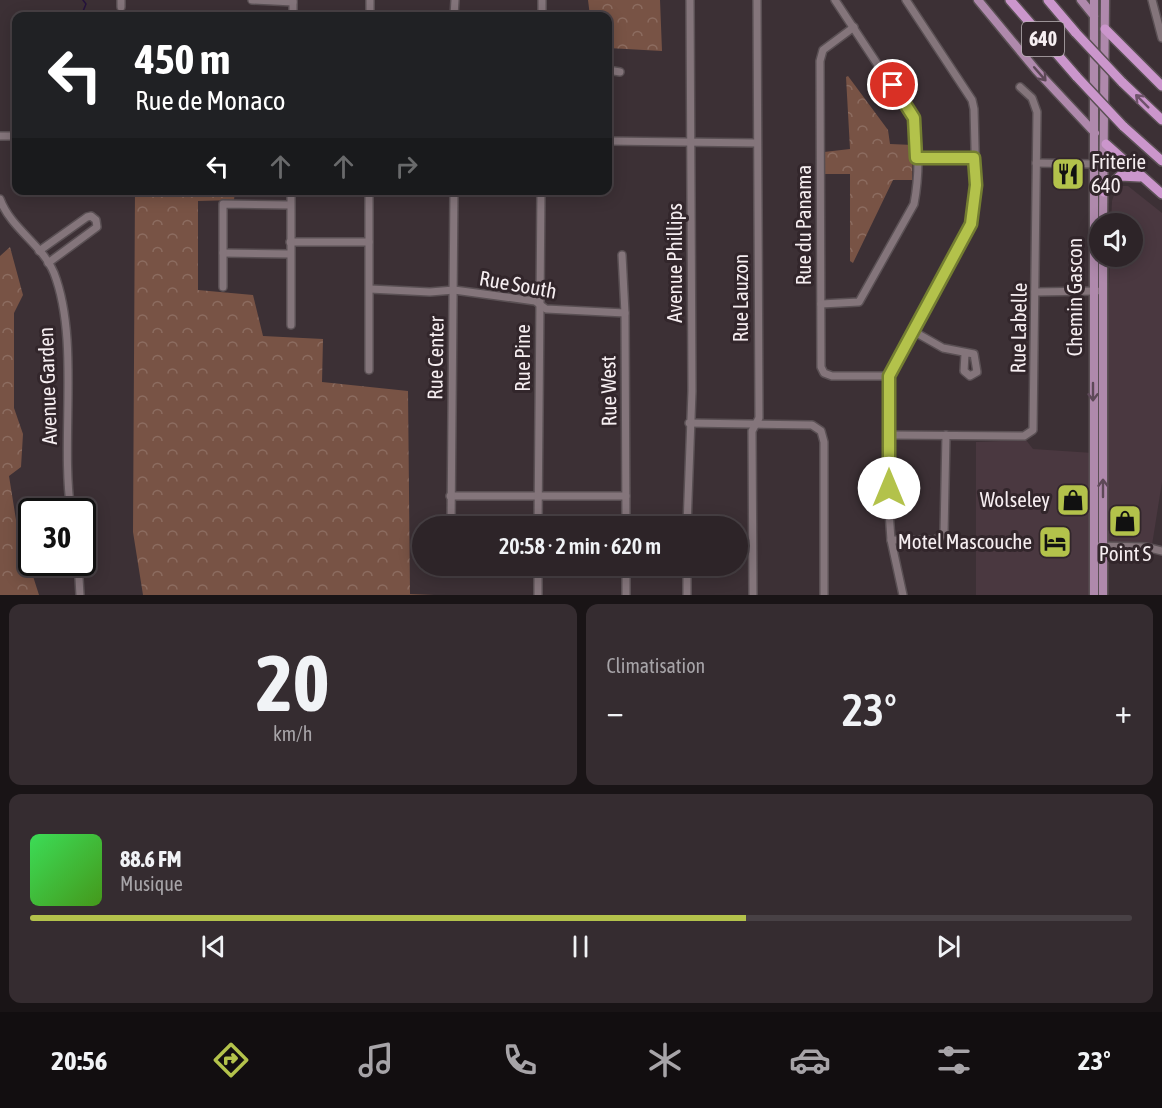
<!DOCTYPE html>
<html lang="fr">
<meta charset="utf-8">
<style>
body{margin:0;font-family:"Asap Condensed",sans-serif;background:#352c30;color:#f1f3f6;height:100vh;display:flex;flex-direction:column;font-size:22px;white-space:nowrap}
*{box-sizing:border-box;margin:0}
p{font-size:20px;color:#a7a4a8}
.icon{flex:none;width:33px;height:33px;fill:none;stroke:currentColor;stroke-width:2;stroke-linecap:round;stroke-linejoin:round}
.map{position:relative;height:595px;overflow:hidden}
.side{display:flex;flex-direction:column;gap:9px;padding:9px;background:#191416;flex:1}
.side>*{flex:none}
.guide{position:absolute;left:12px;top:12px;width:600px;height:183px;border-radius:12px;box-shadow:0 3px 15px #0003,0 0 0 2px #484145;background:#202124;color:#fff;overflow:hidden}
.buttons{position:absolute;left:1089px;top:213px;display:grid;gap:12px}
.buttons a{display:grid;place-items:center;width:54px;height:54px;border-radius:50%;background:#2d2428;box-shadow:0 3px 15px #0003,0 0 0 2px #484145;font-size:30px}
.speed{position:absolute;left:18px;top:498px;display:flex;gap:12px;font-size:30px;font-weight:700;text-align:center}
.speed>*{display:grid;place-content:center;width:78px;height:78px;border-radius:50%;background:#2d2428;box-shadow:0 3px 15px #0003,0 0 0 2px #484145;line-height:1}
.speed .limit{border:3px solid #111;border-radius:9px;background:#fff;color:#111}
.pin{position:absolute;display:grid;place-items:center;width:51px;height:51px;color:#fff;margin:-26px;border:3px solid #fff;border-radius:50%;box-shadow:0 2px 6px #0007}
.me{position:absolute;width:66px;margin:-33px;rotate:0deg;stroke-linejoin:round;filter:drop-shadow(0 0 4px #0008)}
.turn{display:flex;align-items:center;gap:21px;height:126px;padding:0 24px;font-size:27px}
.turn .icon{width:78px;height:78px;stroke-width:2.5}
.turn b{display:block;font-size:42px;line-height:51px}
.lanes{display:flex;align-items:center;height:57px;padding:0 24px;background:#0003;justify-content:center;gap:30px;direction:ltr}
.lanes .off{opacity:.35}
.big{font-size:45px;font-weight:600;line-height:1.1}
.side .card{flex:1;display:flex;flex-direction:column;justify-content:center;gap:9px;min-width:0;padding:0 21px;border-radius:12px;background:#352c30}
.side .dial{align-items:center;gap:0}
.dial b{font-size:78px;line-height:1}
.song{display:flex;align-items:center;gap:18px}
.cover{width:72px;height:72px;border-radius:9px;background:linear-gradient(135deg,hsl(130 70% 55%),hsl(100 70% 35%))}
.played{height:6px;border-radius:3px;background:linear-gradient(90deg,#b3c24b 65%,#484145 65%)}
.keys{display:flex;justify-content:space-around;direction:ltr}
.heat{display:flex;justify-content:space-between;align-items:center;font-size:33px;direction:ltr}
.side .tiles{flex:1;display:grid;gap:9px;grid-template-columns:1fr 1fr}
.card:last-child{grid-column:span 2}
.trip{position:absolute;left:412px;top:516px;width:336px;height:60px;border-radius:30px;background:#2d2428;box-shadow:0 3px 15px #0003,0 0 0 2px #484145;font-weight:600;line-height:60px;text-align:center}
.tab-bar{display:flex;height:96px;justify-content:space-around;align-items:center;background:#120e10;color:#a7a4a8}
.tab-bar .icon{width:42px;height:42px}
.tab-bar .active{color:#b3c24b}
.tab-bar b{font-size:27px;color:#f1f3f6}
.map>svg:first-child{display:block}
.built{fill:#4a3840}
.forest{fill:url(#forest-crowns)}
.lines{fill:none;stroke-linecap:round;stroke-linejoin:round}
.stream{stroke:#25133d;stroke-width:1.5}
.minor-casing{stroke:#5a5054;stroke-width:10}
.major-casing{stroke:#5a5054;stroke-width:11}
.highway-casing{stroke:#5a5054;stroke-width:12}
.minor{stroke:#84757b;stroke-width:7}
.major{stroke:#af89ac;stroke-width:8}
.highway{stroke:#cb96cc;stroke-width:9}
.highway-bridge-casing{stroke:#5a5054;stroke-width:12;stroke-linecap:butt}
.highway-bridge{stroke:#cb96cc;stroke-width:9}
.oneway{stroke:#5e4958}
.oneway2{stroke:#6f536b}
.route-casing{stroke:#747e31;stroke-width:15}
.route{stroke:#b3c24b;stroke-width:10}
.labels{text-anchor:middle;stroke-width:6;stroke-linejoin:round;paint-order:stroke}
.shield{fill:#32262b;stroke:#bbb2b6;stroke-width:1.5}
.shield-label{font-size:20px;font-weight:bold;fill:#f6eef1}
.poi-label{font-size:21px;fill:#f6eef1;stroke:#32262b;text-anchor:end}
.street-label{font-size:21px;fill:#f6eef1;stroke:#32262b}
</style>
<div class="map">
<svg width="1162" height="595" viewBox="0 0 1162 595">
<defs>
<pattern id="forest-crowns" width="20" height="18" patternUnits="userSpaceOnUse" patternTransform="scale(1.5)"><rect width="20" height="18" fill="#785345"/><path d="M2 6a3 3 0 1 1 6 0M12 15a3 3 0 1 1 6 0" fill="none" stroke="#8c6c60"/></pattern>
</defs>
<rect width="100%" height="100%" fill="#3c3035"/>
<g class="built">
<polygon points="1117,186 1128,186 1162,213 1162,482 1152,545 1101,541 1110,257 1132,256 1132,224 1111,223 1112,201"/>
<polygon points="1026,440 1033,449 1093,453 1100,595 976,595 976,442"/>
</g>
<g class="forest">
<polygon points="588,0 660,0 662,51 608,48 608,16 590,16"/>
<polygon points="848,76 888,130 890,144 913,145 912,180 893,180 853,263 850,261 850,174 824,174 824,152 850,149 846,77"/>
<polygon points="135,191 235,191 234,200 198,201 198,290 253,295 263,336 323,339 322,382 408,391 410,594 434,595 143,595 133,532"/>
<polygon points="10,247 23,295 14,313 14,408 23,434 21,467 9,476 17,526 39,595 0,595 0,256"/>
</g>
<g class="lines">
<g class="stream">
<polyline points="81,16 86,4 83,0"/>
<polyline points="400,190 403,193"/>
</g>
<defs>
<g id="minor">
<polyline points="121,0 121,7"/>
<polyline points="252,0 293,2"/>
<polyline points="1152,0 1162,38"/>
<polyline points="293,16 293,0"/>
<polyline points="370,16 370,0"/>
<polyline points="454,16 455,0"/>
<polyline points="542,16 542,0"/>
<polyline points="854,27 823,50 820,61 821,367 824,373 832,376 889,376"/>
<polyline points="608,70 620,72"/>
<polyline points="0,136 16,136"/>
<polyline points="608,141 757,143"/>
<polyline points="916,158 974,157"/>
<polyline points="1036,163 1094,164"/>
<path d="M0,199C11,229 42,244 54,273C80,340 60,439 71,512"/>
<polyline points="290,242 369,242"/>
<polyline points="39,251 87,217 91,216 96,220 97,227 48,263"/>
<polyline points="223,253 290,254"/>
<polyline points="622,255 625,313 626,526"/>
<polyline points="223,287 223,204 290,205"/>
<polyline points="370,289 430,292 454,290 535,301 546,309 625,313"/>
<polyline points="1035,292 1097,291"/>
<path d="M821,304L859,302L914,204C919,178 920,144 913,118L835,0"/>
<polyline points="291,325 291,190"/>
<polyline points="913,331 943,348 974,354 977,372 970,376 964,371 965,354"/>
<polyline points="369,370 369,190"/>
<polyline points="689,423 812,425 821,431 824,442 824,595"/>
<polyline points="889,435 1024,436 1033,430 1037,112 1032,98 1020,87"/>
<polyline points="450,496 626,496"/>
<polyline points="451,526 454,190"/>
<polyline points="538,526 541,190"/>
<polyline points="687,526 692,391 690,0"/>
<polyline points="891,540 935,540 944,534 946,435"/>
<polyline points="1099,546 1146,547 1162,551"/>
<polyline points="78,562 80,595"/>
<polyline points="538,595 538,566"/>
<polyline points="626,595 626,566"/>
<polyline points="687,595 687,566"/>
<polyline points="753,595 752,431 759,418 757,0"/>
<polyline points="903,595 891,540 889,511 889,376 973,218 976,185 974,109 972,100 906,0"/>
</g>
<g id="major">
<polyline points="978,0 1036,70 1095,133"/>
<polyline points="1081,0 1094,16"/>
<polyline points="1094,0 1094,595"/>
<polyline points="1103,224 1105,0"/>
<polyline points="1103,256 1103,595"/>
</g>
<g id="highway">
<polyline points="1010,0 1077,77"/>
<polyline points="1048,0 1076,33"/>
<polyline points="1105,29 1162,86"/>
<polyline points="1122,82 1162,120"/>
<polyline points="1123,126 1162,161"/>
<polyline points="1106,144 1162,194"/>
<polyline points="1104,192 1120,176 1140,177"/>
</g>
</defs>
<use href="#minor" class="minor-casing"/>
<use href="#major" class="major-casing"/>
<use href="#highway" class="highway-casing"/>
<use href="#minor" class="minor"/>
<use href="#major" class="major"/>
<use href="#highway" class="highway"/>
<defs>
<g id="highway-bridge">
<polyline points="1076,33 1122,82"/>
<polyline points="1077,77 1123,126"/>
</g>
</defs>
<use href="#highway-bridge" class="highway-bridge-casing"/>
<use href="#highway-bridge" class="highway-bridge"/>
</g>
<defs><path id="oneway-shaft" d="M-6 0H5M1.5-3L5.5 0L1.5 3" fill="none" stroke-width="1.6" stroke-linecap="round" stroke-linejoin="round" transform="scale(1.5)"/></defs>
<g class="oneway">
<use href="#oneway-shaft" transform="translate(1040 74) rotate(49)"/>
<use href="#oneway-shaft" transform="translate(1093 392) rotate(90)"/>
<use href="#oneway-shaft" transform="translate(1103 488) rotate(-90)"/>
</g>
<use class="oneway2" href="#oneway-shaft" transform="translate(1142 101) rotate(-135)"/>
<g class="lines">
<defs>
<polyline id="route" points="889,488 889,376 971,224 976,185 974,158 916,158 914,118 893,85"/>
</defs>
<use href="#route" class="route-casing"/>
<use href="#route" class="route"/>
</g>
<defs>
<symbol id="restaurant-square" viewBox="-11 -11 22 22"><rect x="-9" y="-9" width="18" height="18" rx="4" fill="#b3c24b" stroke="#32262b"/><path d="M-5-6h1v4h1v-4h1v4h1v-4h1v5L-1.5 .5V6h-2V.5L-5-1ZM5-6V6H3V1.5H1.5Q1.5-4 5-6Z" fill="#111"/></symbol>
<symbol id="shop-square" viewBox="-11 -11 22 22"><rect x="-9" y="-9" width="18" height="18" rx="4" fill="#b3c24b" stroke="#32262b"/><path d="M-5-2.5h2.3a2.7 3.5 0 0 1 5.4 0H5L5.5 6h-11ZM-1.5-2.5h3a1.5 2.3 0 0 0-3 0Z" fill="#111"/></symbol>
<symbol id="hotel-square" viewBox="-11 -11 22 22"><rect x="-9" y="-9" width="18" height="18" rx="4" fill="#b3c24b" stroke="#32262b"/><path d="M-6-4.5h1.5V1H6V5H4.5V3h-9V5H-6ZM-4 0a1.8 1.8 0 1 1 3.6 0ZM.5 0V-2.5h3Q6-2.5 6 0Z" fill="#111"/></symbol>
</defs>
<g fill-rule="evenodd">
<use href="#restaurant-square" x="1049" y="155" width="38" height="38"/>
<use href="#shop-square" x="1054" y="481" width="38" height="38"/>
<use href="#shop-square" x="1106" y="502" width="38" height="38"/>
<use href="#hotel-square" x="1036" y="523" width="38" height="38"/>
</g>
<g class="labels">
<rect class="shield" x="1022" y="22" width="42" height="34" rx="4.5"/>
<g class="shield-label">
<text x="1043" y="46">640</text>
</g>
<g class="poi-label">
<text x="1091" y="169" text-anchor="start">Friterie<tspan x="1091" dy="24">640</tspan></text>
<text x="1050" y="507">Wolseley</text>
<text x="1032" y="549">Motel Mascouche</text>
<text x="1125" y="561" text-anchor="middle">Point S</text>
</g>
<g class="street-label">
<text transform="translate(804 225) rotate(-90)" y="7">Rue du Panama</text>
<text transform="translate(675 263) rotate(-90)" y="7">Avenue Phillips</text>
<text transform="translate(518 285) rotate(10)" y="7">Rue South</text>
<text transform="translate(1075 297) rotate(-90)" y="7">Chemin Gascon</text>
<text transform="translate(741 298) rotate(-90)" y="7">Rue Lauzon</text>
<text transform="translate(1019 328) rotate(-89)" y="7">Rue Labelle</text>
<text transform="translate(436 358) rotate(-89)" y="7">Rue Center</text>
<text transform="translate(523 358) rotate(-90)" y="7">Rue Pine</text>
<text transform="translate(48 386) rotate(-92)" y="7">Avenue Garden</text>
<text transform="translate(609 391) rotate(-91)" y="7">Rue West</text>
</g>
</g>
</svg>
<div class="buttons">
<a><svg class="icon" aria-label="sound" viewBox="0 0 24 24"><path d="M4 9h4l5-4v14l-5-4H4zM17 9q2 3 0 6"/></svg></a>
</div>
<div class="speed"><div class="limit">30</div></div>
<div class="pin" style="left:893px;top:85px;background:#d93025"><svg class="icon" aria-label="arrive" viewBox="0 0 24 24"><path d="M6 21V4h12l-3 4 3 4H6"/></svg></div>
<svg class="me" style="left:889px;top:488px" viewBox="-20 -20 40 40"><circle r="19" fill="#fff"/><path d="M0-13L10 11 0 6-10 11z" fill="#b3c24b"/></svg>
<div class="trip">20:58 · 2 min · 620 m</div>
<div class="guide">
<div class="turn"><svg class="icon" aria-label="left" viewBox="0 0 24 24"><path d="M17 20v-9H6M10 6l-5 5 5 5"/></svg><div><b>450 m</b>Rue de Monaco</div></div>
<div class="lanes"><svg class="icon" aria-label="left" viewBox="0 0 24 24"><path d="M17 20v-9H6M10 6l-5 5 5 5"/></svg><svg class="icon off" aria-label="ahead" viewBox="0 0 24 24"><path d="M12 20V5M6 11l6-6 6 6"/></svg><svg class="icon off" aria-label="ahead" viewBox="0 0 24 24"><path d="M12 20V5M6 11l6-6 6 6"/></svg><svg class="icon off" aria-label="right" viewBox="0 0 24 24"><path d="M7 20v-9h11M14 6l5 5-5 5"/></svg></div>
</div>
</div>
<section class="side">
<div class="tiles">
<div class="card dial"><b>20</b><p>km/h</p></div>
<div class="card"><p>Climatisation</p>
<div class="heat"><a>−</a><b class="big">23°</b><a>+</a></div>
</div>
<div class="card">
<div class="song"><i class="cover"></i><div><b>88.6 FM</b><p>Musique</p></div></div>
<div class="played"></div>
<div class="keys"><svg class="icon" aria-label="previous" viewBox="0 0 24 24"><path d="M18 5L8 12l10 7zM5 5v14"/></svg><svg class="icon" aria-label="pause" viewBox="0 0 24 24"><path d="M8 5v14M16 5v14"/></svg><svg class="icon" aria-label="next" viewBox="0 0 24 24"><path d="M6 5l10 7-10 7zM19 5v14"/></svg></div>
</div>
</div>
</section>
<nav class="tab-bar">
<b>20:56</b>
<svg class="icon active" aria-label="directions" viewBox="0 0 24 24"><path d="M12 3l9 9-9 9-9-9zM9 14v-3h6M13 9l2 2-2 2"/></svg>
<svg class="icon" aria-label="music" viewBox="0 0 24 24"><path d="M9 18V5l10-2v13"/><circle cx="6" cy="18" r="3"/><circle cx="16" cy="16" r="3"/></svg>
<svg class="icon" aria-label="phone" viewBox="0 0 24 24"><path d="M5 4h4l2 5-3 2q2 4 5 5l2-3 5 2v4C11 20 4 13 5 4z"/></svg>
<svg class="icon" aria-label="climate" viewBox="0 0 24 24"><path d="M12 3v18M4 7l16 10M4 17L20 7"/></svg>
<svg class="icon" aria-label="car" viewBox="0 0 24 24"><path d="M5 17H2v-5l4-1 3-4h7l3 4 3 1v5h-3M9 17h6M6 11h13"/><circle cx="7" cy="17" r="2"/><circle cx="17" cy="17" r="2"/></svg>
<svg class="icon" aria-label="filters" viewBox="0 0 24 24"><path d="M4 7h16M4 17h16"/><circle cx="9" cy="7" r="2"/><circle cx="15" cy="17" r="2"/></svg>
<b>23°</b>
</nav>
